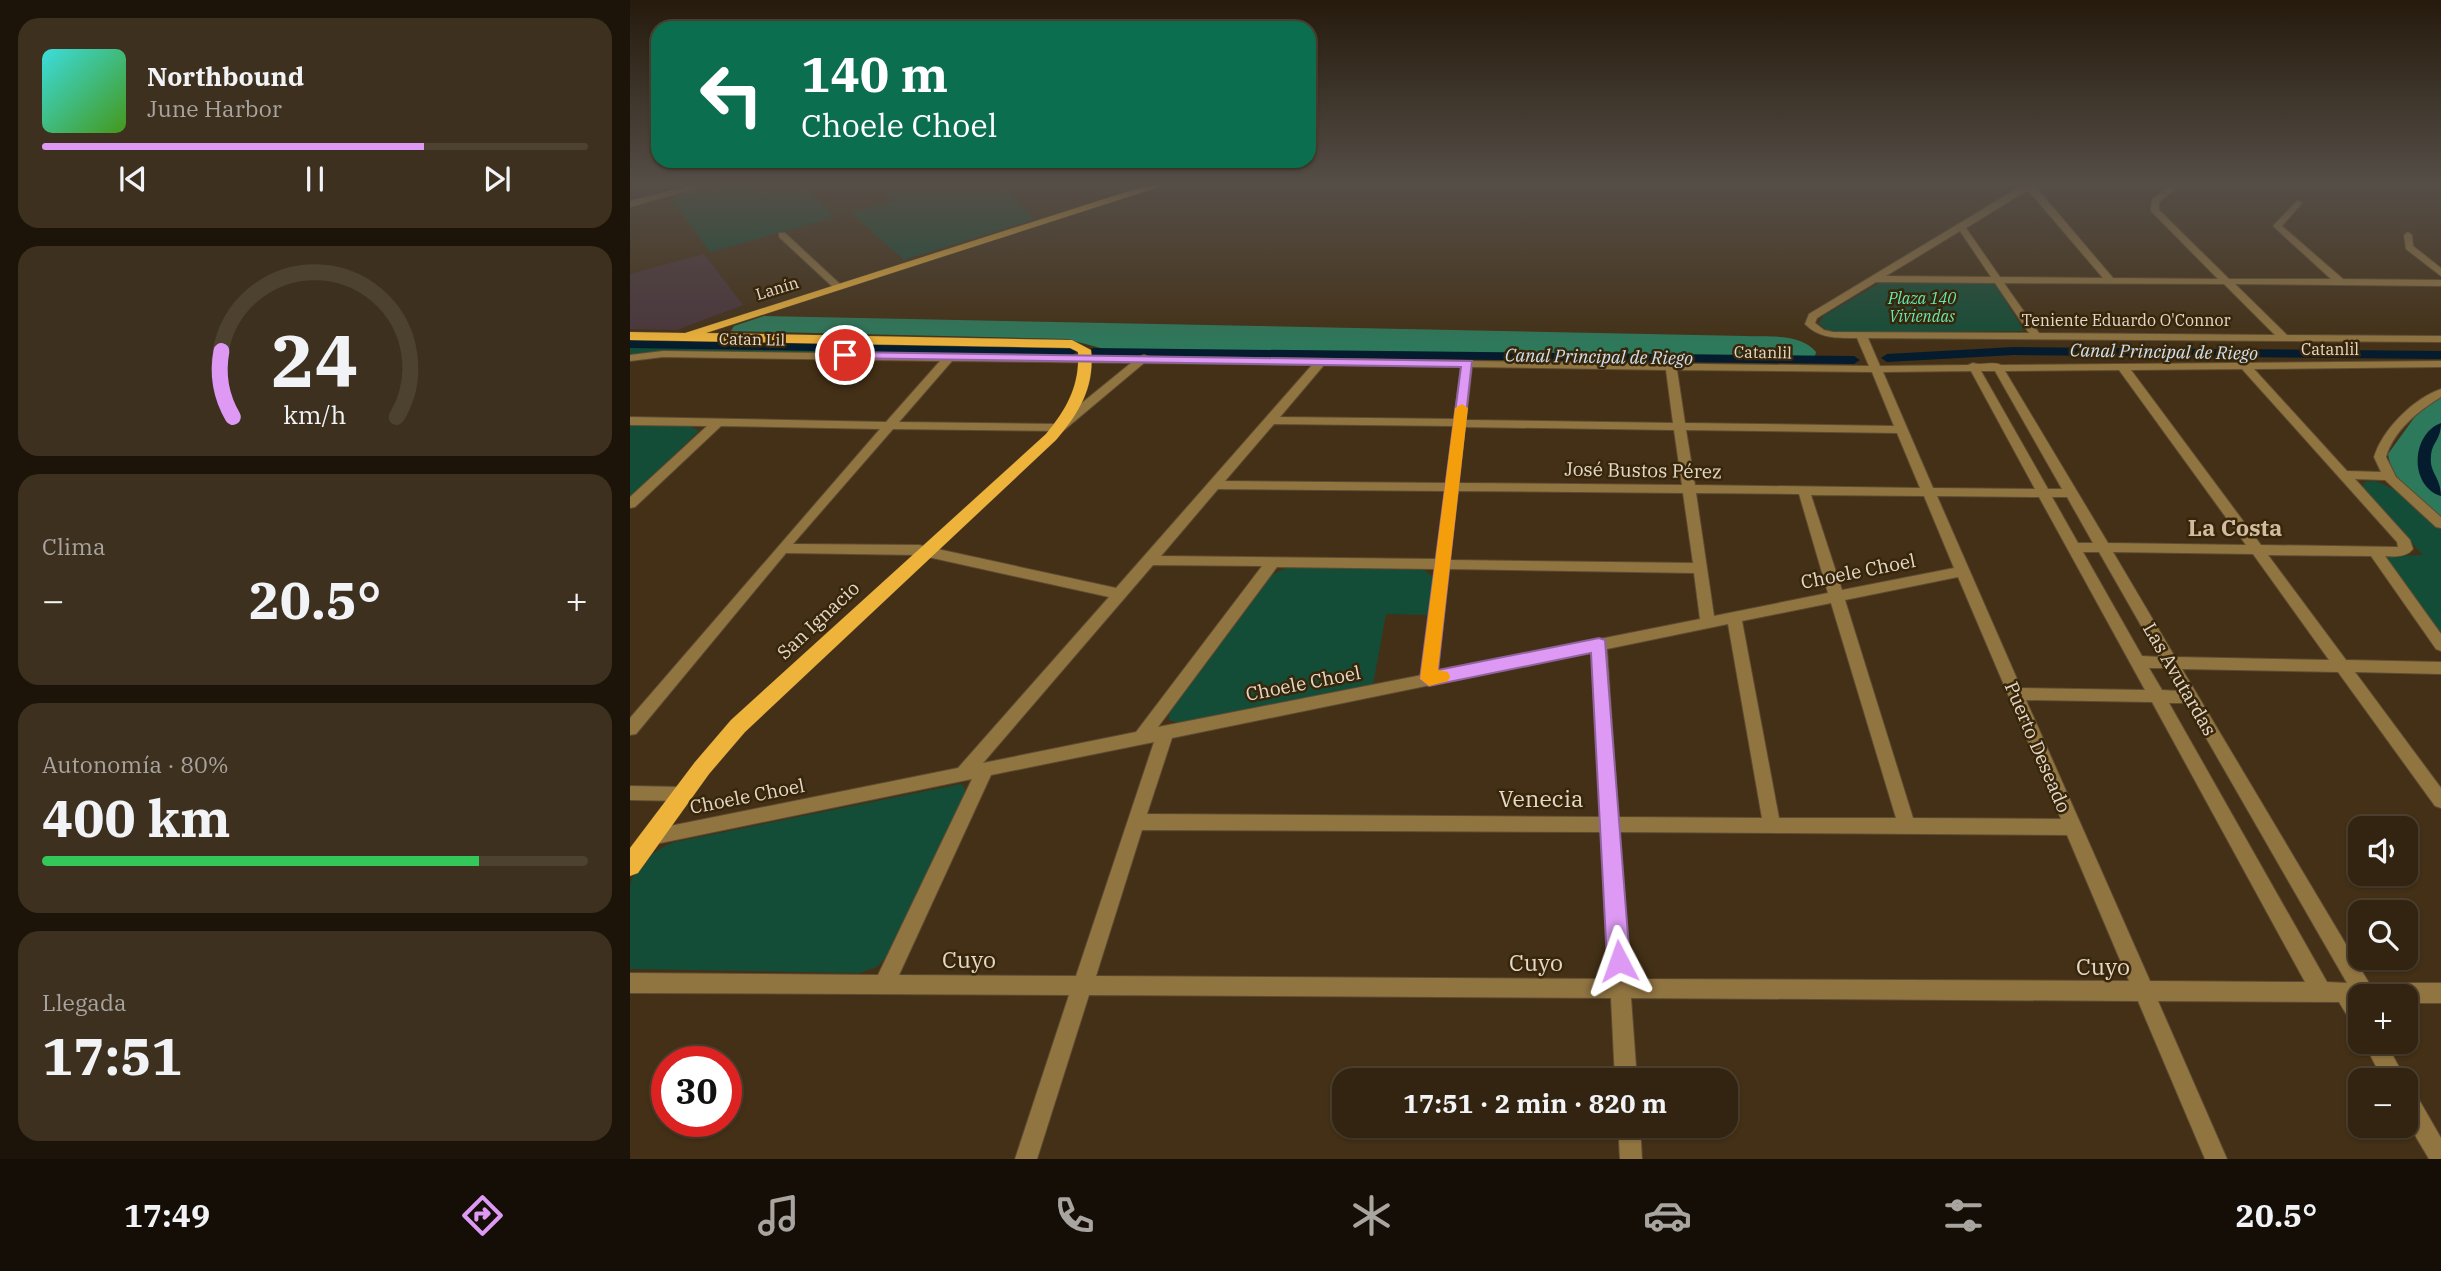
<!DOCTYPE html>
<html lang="es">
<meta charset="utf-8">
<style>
body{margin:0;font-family:"IBM Plex Serif",serif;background:#3d301e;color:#f1f3f6;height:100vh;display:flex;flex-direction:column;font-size:26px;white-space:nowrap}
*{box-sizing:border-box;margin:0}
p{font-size:23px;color:#a8a49f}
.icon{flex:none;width:38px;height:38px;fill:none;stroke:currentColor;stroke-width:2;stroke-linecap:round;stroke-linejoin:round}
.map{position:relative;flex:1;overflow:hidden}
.details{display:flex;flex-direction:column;gap:18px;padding:18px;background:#1c1409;width:630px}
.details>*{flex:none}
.hud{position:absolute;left:21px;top:21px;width:665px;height:147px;border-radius:21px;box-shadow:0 2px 5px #0004,0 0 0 2px #4d4130;background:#0b6e4f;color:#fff;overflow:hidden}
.controls{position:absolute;left:1718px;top:816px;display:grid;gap:14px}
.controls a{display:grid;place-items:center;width:70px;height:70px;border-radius:14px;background:#322410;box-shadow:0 2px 5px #0004,0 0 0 2px #4d4130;font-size:35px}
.speed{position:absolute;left:21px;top:1046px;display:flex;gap:14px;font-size:35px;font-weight:700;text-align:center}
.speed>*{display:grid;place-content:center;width:91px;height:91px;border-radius:50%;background:#322410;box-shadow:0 2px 5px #0004,0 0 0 2px #4d4130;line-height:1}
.speed .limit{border:10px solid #d22;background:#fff;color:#111}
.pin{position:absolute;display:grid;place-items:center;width:60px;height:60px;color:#fff;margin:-30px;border:4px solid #fff;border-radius:50%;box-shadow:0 2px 7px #0007}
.me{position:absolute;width:77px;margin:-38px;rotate:356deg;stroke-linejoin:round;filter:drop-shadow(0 0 5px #0008)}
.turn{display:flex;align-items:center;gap:24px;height:147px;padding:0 35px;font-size:32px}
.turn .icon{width:91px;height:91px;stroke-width:2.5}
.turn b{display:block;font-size:49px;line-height:60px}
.big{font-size:52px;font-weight:700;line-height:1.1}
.details .widget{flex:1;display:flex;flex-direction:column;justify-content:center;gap:10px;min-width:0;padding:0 24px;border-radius:21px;background:#3d301e}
.details .dial{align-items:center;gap:0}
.dial svg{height:182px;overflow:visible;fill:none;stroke:#4d4130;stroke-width:7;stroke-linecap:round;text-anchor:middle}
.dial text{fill:#f1f3f6;stroke:none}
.song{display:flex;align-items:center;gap:21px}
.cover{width:84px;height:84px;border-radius:10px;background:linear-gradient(135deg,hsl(180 70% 55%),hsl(100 70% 35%))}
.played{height:7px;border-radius:4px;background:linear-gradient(90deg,#dd99f3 70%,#4d4130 70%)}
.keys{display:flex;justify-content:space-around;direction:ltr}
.heat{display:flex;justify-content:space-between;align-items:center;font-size:38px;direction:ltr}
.charge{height:10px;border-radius:5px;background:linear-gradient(90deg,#34c759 80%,#4d4130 0)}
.trip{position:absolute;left:702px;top:1068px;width:406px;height:70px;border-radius:21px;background:#322410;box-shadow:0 2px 5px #0004,0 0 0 2px #4d4130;font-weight:700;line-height:70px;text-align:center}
.tab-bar{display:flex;height:112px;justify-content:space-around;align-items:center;background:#140e06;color:#a8a49f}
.tab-bar .icon{width:49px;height:49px}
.tab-bar .on{color:#dd99f3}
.tab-bar b{font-size:32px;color:#f1f3f6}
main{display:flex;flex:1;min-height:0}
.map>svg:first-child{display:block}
.commercial{fill:#49353c}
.green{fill:#144d37}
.forest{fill:#2d795b}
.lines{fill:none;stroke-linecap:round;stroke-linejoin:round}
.stream{stroke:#041c2d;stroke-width:2.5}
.canal{fill:#041c2d;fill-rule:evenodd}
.minor-casing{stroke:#5d4b33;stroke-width:2}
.major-casing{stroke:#5d4b33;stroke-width:1}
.minor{fill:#917541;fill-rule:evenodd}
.major{fill:#eeb33a;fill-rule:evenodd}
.route{fill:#dd99f3;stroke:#90639e;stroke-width:2}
.slow{fill:#f59e0b}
.labels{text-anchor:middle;stroke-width:5;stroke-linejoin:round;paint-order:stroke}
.far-street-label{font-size:16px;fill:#e4d8c9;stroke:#38260b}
.far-park-label{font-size:16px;font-style:italic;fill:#64eab3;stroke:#38260b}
.far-water-label{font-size:18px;font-style:italic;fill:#cfe1f0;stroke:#38260b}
.street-label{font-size:19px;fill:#e4d8c9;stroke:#38260b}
.quarter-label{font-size:23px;font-weight:bold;fill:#d2bb9e;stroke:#38260b}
.near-street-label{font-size:23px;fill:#e4d8c9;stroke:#38260b}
</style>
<main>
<section class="details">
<div class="widget">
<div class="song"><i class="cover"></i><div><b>Northbound</b><p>June Harbor</p></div></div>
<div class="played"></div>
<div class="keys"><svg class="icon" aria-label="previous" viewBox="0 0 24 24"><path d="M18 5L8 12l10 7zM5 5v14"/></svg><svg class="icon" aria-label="pause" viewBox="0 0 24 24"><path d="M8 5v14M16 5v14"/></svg><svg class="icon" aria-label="next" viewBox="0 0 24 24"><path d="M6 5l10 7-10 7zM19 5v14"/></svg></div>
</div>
<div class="widget dial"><svg viewBox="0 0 100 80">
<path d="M14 69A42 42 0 1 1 86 69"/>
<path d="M14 69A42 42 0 0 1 9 40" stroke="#dd99f3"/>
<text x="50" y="56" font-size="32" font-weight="700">24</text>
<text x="50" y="72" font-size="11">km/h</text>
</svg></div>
<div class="widget"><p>Clima</p>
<div class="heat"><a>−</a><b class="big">20.5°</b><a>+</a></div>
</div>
<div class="widget"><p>Autonomía · 80%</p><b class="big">400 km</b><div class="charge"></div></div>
<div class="widget"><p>Llegada</p><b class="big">17:51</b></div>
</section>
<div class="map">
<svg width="1811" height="1159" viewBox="0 0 1811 1159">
<rect width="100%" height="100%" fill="#433016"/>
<polygon class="commercial" points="74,254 113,305 47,330 0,329 0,274"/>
<g class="green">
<polygon points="92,185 173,185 205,217 80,252 40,198"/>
<polygon points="246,185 374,185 404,219 274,260 221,213 263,201"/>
<polygon points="1251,282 1361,283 1366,285 1394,331 1209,332 1197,330 1189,324 1193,316"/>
<polygon points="0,339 440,347 442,350 434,355 26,352 0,355"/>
<polygon points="0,425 60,426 69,431 0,497"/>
<polygon points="1745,481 1766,490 1811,530 1811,639 1754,558 1757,556 1793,555 1733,490 1734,482"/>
<polygon points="659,567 794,570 804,578 798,615 756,614 743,685 550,723 539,720 539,713 643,574"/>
<path d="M331,784L335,788V795L260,952L247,967L229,973L0,969C0,942 0,912 0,886C3,867 28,847 45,842Z"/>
</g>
<g class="forest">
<path d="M134,316L1116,336C1137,337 1171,333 1186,352L1185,356L1173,358L474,349L437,339L101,331L104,326Z"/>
<path d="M1811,396V517C1790,499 1762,483 1758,454L1789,411Z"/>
</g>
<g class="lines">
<g class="stream">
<polyline points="25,194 59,185"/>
<polyline points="0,200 11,197"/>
</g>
<g class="canal">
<polygon points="0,340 442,347 448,351 442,355 0,348"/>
<polygon points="1384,347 1811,351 1811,359 1384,355 1257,362 1251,358 1257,354"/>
<polygon points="463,348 1224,356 1230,360 1224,364 459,355 457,352"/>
<path d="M1811,423C1811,440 1802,442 1801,456C1799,473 1811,477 1811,496C1779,486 1781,434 1811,423Z"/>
</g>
<defs>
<g id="minor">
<polygon points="63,185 79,185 0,207 0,201"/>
<path d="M1393,185H1404L1483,278L1588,279L1521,211L1522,199L1541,185H1551L1529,202V210L1599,279H1701L1643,226L1668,200L1672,203L1652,226L1713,279L1811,280V286L1605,284L1657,335L1811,336V342L1238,338L1250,366L1338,365L1343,363C1352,366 1363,361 1371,365L1811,361V367L1624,369L1717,471L1751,472L1744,457C1752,430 1784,398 1811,389V397C1788,411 1764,430 1756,457L1766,477L1811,517V528L1806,527L1755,480L1725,479L1780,540L1783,549C1777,557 1765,557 1755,556L1811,634V651L1806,649L1741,556L1638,555L1716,660L1811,662V674L1725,672L1811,788V808L1805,806L1708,672L1552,669L1739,983H1811V1003H1776V996H1731V1030L1724,1027L1709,1002L1528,1001L1597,1159H1575L1508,1001L1001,998L1007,1080H985L981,998L459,995L407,1159H385L439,995L0,993V973L248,975L342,779L21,845L15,843L12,837L15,831L328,768L479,597L289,555L156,553L6,734L0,735V718L250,429L91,426L5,507L0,508V497L77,426L0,425V417L256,422L310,361L33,357L0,361V355L33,351L509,357L514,355L519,357L1239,366L1227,338C1207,338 1190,339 1175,324L1179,314ZM1398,190L1473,278L1370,277L1336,228ZM1330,231L1361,277L1256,276ZM1246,282L1365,283L1399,333L1203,332L1194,330L1185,323L1187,318ZM1374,283L1594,284L1645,335L1409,333ZM322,361L501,363L426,424L269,422ZM514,363L682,365L486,588L289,545L163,544L263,429L433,431ZM694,365L831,367L824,419L650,417ZM842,367L1036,370L1043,423L836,420ZM1612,369L1767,542L1768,547L1631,545L1501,370ZM1047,370L1242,372L1264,426L1055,423ZM1489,370L1616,545L1478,543L1375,371ZM1341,371L1405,489L1303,488L1253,372ZM1351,371H1365L1432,489H1418ZM644,424L823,426L816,483L595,481ZM835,427L1044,430L1052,485L829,483ZM1056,430L1267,433L1290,488L1065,485ZM588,489L815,491L807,559L531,556ZM828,491L1053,493L1063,563L820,560ZM1066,493L1169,494L1198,593L1084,616ZM1181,495L1294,496L1324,568L1212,590ZM1307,496L1409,497L1515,690L1391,688ZM1422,497H1437L1463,543H1448ZM1453,552H1469L1529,657L1512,656ZM1483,552L1623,554L1699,660L1545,657ZM523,565L632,566L506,732L353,763ZM647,567L805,569L792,675L528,727ZM819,569L1064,573L1070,619L808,671ZM1328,577L1431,819L1283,818L1215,600ZM1201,603L1266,818H1149L1112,621ZM1098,624L1132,818L988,817L977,649ZM962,652L971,817L517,814L542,738ZM1519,668H1536L1549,691L1532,690ZM1396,700L1522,702L1675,982L1520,981ZM1539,703H1556L1717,983L1697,982ZM524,742L446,976L269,975L361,775ZM512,830L972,832L980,979L466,976ZM989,832L1437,835L1499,981L1000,979Z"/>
<polygon points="1778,232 1782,235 1783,246 1811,268 1811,276 1776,249 1774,235"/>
<polygon points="149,233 155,233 210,284 210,288 204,288 149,237"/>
<polygon points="0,786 53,787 59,789 62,794 59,799 53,801 0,800"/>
<polygon points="1733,1041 1755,1041 1776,1080 1753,1080"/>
<polygon points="1776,1088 1784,1091 1811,1138 1811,1159 1799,1159 1776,1120"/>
<polygon points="988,1125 1010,1125 1012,1159 990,1159"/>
</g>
<path id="major" d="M518,185H535L76,333L442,340L461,350C465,387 449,413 426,440L115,732L79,774L8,873L0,876V848L65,762L101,720L416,434C437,409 450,385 448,352L440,348L0,340V332L55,333Z"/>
</defs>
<use href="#minor" class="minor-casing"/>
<use href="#major" class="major-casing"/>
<use href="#minor" class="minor"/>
<use href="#major" class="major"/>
</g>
<linearGradient id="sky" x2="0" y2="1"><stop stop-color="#251a0c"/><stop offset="0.53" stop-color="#554e47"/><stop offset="1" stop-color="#554e47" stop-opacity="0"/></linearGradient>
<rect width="1811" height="348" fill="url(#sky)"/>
<polygon class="route" points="215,352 842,361 808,670 969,638 975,640 1000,961 996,969 989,972 981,969 977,961 961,653 799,686 790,679 831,367 211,358 211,353"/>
<polygon class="slow" points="832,404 838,408 808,670 818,672 820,677 818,681 799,686 790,679 825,408"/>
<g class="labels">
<g class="far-street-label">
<text transform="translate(147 288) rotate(-17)" y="6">Lanín</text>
<text x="1496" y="326">Teniente Eduardo O'Connor</text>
<text transform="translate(122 339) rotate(1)" y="6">Catan Lil</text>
<text x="1700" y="355">Catanlil</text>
<text transform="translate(1133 352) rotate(1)" y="6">Catanlil</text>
</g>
<g class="far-park-label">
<text x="1292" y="304">Plaza 140<tspan x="1292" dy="18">Viviendas</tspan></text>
</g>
<g class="far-water-label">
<text transform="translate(1534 352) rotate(1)" y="6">Canal Principal de Riego</text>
<text transform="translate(969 357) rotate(1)" y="6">Canal Principal de Riego</text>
</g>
<g class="street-label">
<text transform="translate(1013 470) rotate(1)" y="7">José Bustos Pérez</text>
<text transform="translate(1228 571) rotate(-11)" y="7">Choele Choel</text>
<text transform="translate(188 620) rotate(-43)" y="7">San Ignacio</text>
<text transform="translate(1550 679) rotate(60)" y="7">Las Avutardas</text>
<text transform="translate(673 683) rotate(-11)" y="7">Choele Choel</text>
<text transform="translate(1408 747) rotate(67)" y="7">Puerto Deseado</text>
<text transform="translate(117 796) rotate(-11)" y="7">Choele Choel</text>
</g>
<g class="quarter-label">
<text x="1605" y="536">La Costa</text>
</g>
<g class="near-street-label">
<text x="911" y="807">Venecia</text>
<text x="339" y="968">Cuyo</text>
<text x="906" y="971">Cuyo</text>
<text x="1473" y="975">Cuyo</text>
</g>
</g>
</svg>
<div class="controls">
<a><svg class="icon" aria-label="sound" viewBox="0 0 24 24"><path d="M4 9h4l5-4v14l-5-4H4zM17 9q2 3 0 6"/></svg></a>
<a><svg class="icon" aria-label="search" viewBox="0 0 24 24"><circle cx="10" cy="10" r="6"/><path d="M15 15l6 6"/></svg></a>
<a>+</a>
<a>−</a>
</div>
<div class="speed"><div class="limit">30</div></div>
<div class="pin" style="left:215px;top:355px;background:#d93025"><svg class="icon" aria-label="arrive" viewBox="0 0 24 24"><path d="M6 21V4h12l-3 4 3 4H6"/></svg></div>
<svg class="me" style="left:989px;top:961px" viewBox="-20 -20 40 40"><path d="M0-17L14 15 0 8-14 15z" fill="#dd99f3" stroke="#fff" stroke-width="4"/></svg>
<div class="trip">17:51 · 2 min · 820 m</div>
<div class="hud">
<div class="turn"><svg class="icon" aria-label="left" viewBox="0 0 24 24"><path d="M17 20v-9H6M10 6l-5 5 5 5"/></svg><div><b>140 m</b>Choele Choel</div></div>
</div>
</div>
</main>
<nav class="tab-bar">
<b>17:49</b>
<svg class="icon on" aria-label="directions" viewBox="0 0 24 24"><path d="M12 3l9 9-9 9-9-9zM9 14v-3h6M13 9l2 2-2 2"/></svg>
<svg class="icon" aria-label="music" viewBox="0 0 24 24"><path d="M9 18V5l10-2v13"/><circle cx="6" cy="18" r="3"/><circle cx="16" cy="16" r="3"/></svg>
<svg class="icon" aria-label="phone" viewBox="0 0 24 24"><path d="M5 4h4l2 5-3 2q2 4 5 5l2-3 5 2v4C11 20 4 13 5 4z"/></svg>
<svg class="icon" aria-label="climate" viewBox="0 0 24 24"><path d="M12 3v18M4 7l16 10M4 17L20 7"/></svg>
<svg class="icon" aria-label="car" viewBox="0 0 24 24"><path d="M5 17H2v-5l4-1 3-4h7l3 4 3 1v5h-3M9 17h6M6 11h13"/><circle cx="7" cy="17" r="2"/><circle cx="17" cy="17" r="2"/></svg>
<svg class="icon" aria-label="filters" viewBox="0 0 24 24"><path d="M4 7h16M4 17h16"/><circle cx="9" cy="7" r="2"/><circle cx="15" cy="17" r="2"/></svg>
<b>20.5°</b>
</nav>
